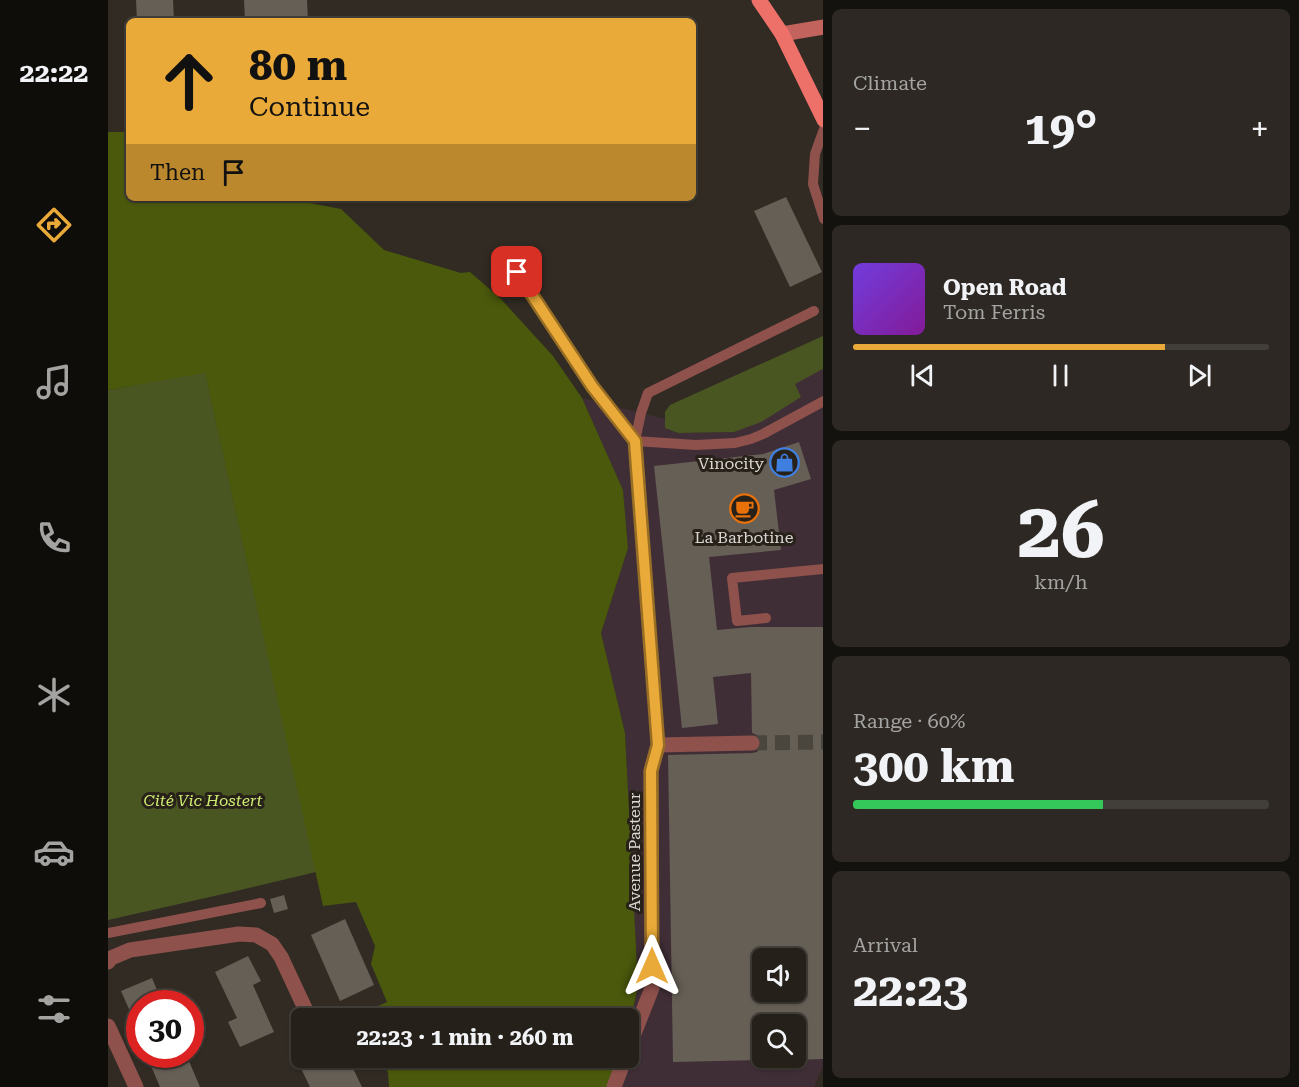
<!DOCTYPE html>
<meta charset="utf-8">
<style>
body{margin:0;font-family:"Roboto Serif",serif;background:#2d2823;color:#f1f3f6;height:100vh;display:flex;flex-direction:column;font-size:22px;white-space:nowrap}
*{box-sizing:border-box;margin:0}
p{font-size:20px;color:#a3a3a2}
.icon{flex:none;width:33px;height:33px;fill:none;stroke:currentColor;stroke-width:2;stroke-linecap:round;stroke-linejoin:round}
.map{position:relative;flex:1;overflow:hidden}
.panel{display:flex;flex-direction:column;gap:9px;padding:9px;background:#14120e;width:476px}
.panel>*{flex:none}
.guide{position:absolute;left:18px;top:18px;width:570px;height:183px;border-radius:9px;box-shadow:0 2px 4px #0004,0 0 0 2px #423e39;background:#eaaa39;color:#111;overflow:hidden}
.tools{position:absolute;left:644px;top:948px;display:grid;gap:12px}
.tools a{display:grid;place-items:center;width:54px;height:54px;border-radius:9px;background:#25201a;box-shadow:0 2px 4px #0004,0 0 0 2px #423e39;font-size:30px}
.speed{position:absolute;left:18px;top:990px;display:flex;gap:12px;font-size:30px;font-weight:700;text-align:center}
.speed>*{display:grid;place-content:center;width:78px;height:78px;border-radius:50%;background:#25201a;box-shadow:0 2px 4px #0004,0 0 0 2px #423e39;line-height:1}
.speed .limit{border:9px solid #d22;background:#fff;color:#111}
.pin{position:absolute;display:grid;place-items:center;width:51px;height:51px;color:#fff;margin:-26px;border-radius:12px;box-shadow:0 3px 9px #0006}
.me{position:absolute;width:66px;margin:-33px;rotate:0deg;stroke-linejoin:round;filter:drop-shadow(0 0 4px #0008)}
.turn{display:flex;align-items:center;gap:21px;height:126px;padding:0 24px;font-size:27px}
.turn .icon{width:78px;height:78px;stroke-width:2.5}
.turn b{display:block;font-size:42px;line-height:51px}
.then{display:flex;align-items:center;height:57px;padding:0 24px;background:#0003;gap:12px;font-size:22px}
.big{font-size:45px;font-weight:700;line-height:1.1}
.panel .tile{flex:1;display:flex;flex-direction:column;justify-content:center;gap:9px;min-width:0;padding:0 21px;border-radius:9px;background:#2d2823}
.panel .dial{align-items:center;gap:0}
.dial b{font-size:78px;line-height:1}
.song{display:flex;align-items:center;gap:18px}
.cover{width:72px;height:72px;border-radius:9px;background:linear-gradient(135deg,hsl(260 70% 55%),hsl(290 70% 35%))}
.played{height:6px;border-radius:3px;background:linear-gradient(90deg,#eaaa39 75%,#423e39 75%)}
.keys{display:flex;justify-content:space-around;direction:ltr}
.heat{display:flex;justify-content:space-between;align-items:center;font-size:33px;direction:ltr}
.charge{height:9px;border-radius:4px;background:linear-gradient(90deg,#34c759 60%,#423e39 0)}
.trip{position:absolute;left:183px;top:1008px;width:348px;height:60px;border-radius:9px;background:#25201a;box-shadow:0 2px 4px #0004,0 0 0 2px #423e39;font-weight:700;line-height:60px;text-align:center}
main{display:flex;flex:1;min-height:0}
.menu{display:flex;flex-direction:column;width:108px;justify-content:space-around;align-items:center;background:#0f0d0a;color:#a3a3a2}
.menu .icon{width:42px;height:42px}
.menu .on{color:#eaaa39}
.menu b{font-size:27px;color:#f1f3f6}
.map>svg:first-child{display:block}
.commercial{fill:#402e36;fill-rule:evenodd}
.green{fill:#4a5622}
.forest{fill:#4a590c}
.building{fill:#665f56;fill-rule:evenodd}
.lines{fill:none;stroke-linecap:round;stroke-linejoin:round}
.street-tunnel{stroke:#4a453d;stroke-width:15;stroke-dasharray:15 8;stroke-linecap:butt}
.lane{stroke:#8e514c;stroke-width:10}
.street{stroke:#8e514c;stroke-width:15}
.secondary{stroke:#c3635d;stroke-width:15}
.primary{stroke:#ed7069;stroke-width:15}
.route-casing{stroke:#986e25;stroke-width:15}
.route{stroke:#eaaa39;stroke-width:10}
.labels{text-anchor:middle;stroke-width:6;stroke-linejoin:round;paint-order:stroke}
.poi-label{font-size:16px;fill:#dbd7d2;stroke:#272119;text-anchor:end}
.park-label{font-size:16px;font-style:italic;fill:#ceeb70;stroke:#272119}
.street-label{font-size:16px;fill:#dbd7d2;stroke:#272119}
</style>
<main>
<nav class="menu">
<b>22:22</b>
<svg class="icon on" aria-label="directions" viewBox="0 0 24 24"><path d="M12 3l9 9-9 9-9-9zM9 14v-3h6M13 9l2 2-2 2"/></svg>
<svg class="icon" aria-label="music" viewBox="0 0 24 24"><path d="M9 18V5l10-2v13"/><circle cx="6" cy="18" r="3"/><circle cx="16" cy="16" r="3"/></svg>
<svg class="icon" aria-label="phone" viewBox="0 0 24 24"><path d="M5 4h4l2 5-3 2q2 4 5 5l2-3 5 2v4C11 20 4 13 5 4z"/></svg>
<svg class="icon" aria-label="climate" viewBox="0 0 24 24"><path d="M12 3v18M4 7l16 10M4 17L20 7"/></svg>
<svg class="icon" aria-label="car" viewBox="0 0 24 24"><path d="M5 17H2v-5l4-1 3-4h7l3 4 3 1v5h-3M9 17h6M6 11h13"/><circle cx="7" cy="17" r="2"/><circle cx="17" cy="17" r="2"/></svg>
<svg class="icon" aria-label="filters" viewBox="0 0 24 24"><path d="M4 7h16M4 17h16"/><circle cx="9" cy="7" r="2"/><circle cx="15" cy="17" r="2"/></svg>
</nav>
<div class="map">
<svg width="716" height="1087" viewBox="0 0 716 1087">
<rect width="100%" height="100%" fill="#312b23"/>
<path class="commercial" d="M715,369L716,1064L706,1087H506L520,1058L521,1027L530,986L517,733L493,633L520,548L515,490L474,398L557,419V428L570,433L626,432L693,397L686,384ZM654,958H687V992H654ZM654,1024H687V1058H654Z"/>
<g class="green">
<polygon points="715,336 715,369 687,384 693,397 653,422 626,432 570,433 557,428 557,412 562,405"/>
<polygon points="97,372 208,872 124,892 0,920 0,390"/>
</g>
<g class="forest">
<polygon points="0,132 21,132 21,198 176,198 233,209 276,250 353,273 362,272 393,299 445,356 474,398 515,490 520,548 493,633 517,733 530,986 521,1027 520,1018 243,1018 279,1002 263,964 267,946 248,902 215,906 97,373 0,390"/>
<polygon points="268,1058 513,1058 506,1087 281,1087 280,1072"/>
</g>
<g class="building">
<polygon points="28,0 65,0 66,21 29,21"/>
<polygon points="136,0 199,0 200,21 137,21"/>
<polygon points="678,197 714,272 682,287 646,211"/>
<path d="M691,442L703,479L666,490L673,550L601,557L609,630L643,627H716V1059L687,1060V1024H654V1060L565,1062L560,755L644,753L649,752L652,748L654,742L649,735L644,733L643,673L605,677L610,724L574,728L546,466L655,454ZM654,958H687V992H654Z"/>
<polygon points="176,895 180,909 166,913 162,899"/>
<polygon points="237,919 266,985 232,1001 203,935"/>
<polygon points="140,956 153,981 145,985 166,1032 132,1047 120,1022 129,1018 107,972"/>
<polygon points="44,978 55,1004 32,1004 32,1034 13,991"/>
<polygon points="38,1054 78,1054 92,1087 52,1087"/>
<polygon points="188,1058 240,1058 254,1087 202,1087"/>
</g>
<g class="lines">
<polyline class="street-tunnel" points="644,743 716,742"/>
<g class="lane">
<polyline points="716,129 707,154 705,184 716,219"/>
<polyline points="397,253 484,386 527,441 550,745"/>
<polyline points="706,311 540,393 533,413 527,441 588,445 627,443 643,439 655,434 716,401"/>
<polyline points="658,618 629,621 624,578 716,569"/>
<polyline points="0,933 153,903"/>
</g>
<g class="street">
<polyline points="0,962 3,958 22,950 131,934 148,935 164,944 173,957 201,1017"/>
<polyline points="0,1026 28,1087"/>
<polyline points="520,1049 544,988 543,771 550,745 644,743"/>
<polyline points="506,1087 517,1058"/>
</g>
<polyline class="secondary" points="674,34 716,27"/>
<polyline class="primary" points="651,0 674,34 716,120"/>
</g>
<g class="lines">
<defs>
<polyline id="route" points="409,272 484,386 527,441 550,745 543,771 544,966"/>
</defs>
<use href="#route" class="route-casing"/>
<use href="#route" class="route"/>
</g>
<defs>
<symbol id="shop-ring" viewBox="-11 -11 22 22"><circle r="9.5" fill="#272119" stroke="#3f7fe0" stroke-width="1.5"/><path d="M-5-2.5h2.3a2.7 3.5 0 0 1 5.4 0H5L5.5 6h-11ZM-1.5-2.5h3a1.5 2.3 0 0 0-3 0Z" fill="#3f7fe0"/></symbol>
<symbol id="cafe-ring" viewBox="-11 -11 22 22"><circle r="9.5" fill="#272119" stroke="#e8710a" stroke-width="1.5"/><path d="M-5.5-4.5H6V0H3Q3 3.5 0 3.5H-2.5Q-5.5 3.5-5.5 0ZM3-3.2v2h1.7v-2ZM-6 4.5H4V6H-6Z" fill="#e8710a"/></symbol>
</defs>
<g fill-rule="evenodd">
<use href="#shop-ring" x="660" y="446" width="33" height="33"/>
<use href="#cafe-ring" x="620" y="492" width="33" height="33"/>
</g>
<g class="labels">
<g class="poi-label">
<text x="656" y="469">Vinocity</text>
<text x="636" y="543" text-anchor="middle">La Barbotine</text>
</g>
<g class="park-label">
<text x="95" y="806">Cité Vic Hostert</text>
</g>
<g class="street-label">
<text transform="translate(526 852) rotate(-90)" y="6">Avenue Pasteur</text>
</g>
</g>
</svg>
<div class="tools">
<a><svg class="icon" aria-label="sound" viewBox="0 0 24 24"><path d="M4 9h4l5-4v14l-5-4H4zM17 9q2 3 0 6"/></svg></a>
<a><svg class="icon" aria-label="search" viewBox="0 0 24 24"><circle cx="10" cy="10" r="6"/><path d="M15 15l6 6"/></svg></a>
</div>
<div class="speed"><div class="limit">30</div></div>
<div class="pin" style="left:409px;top:272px;background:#d93025"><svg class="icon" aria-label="arrive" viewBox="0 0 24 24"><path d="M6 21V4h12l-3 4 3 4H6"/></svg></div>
<svg class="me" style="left:544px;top:966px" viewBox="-20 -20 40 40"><path d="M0-17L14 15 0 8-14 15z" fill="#eaaa39" stroke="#fff" stroke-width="4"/></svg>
<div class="trip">22:23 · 1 min · 260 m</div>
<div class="guide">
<div class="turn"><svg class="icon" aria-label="ahead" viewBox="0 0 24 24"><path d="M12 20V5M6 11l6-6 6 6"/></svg><div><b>80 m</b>Continue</div></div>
<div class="then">Then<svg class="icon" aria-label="arrive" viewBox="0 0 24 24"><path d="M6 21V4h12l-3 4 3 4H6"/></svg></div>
</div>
</div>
<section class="panel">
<div class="tile"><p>Climate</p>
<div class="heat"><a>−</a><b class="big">19°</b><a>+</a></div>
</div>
<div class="tile">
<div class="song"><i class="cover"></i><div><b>Open Road</b><p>Tom Ferris</p></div></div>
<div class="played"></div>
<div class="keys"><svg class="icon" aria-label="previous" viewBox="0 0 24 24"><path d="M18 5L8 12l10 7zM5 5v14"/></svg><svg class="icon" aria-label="pause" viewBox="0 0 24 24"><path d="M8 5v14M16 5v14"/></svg><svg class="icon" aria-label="next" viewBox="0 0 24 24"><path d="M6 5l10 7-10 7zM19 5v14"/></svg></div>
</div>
<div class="tile dial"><b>26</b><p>km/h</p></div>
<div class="tile"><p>Range · 60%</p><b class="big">300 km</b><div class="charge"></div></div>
<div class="tile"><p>Arrival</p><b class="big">22:23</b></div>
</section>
</main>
